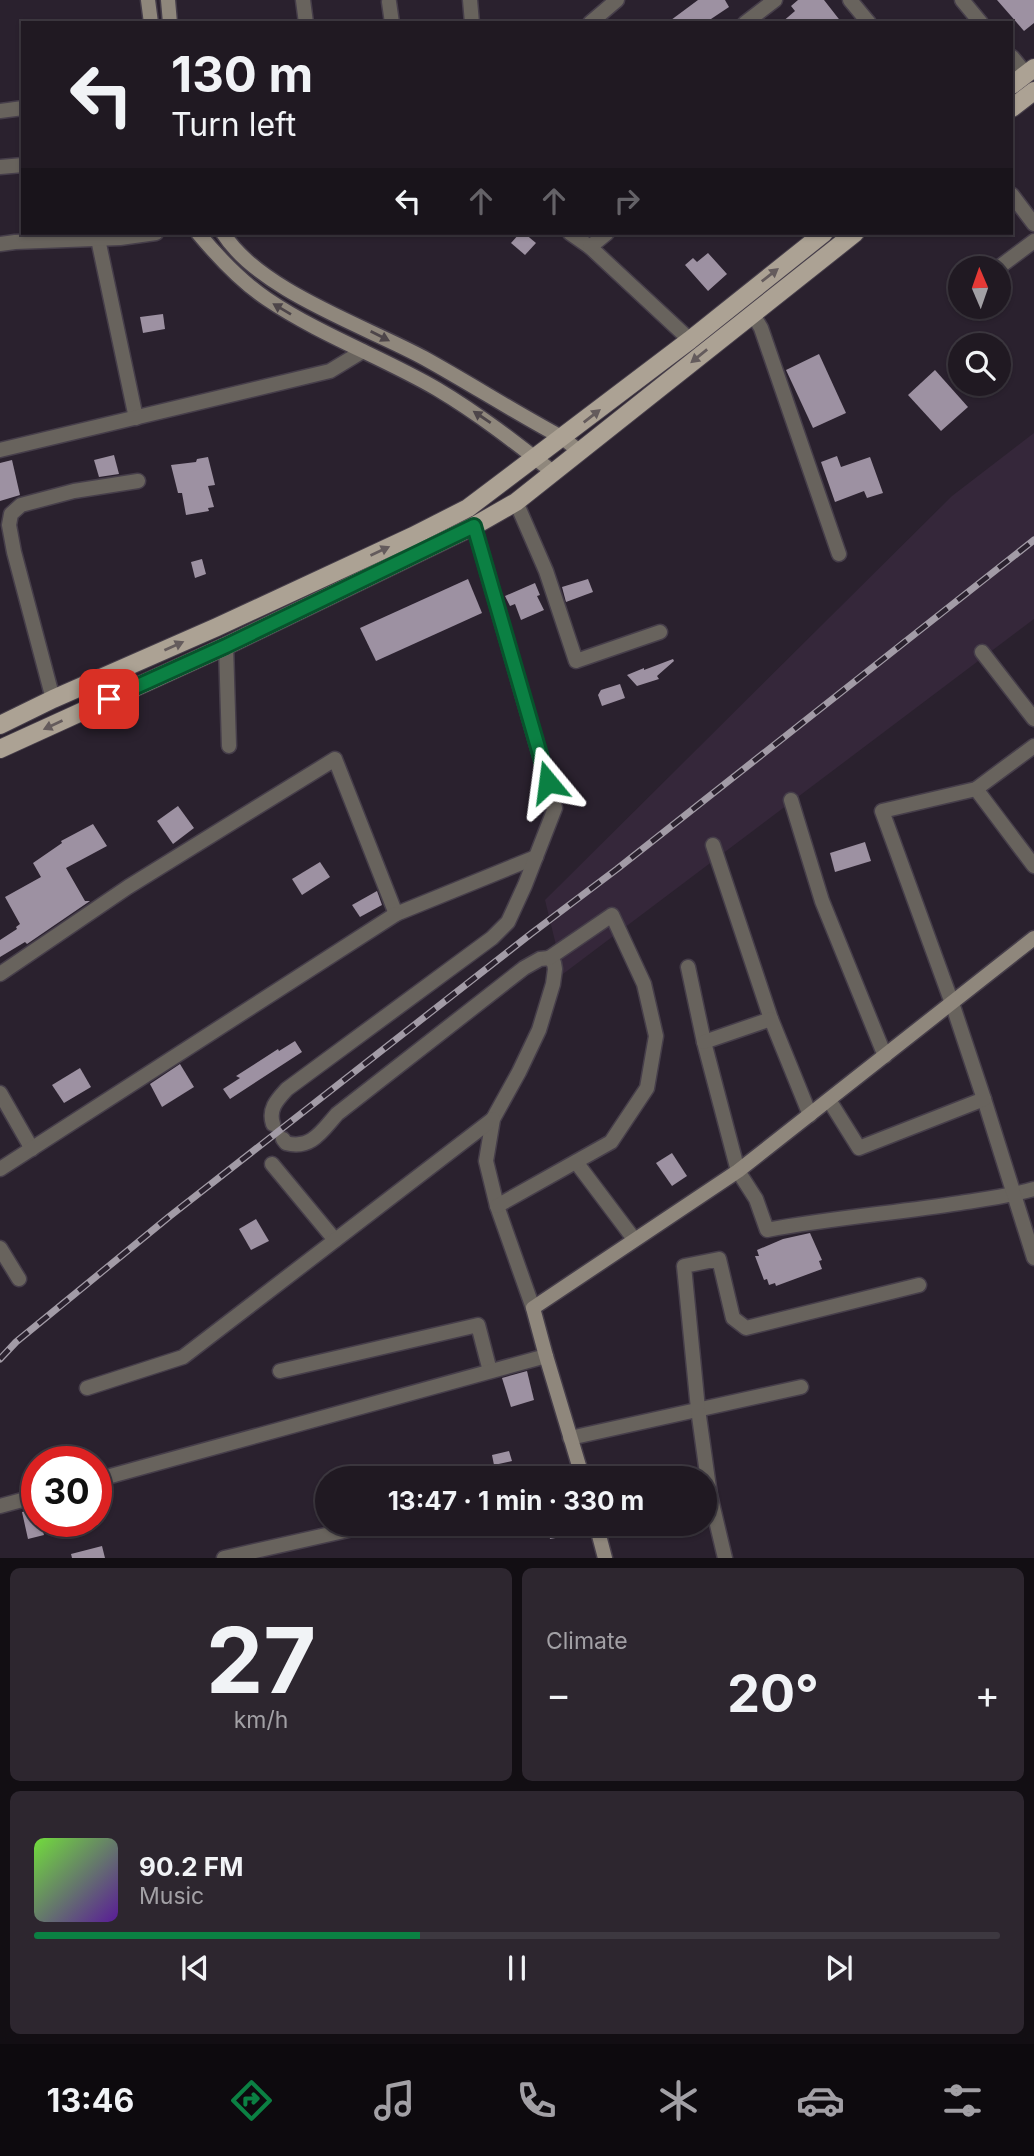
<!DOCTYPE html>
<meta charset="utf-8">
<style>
body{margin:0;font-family:Inter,sans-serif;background:#2d262f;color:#f1f3f6;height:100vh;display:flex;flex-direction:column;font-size:26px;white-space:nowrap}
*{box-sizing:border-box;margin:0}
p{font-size:23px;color:#a2a0a5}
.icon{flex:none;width:38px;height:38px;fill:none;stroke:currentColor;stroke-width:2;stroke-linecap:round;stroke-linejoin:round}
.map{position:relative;height:1558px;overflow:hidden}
.panel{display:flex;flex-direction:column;gap:10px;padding:10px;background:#120e13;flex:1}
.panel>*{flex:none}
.banner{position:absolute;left:21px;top:21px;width:992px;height:214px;border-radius:0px;box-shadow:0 2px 5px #0004,0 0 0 2px #3d3840;background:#201922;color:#f1f3f6;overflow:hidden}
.needle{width:46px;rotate:358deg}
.fabs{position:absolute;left:948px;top:256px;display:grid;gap:14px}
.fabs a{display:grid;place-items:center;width:63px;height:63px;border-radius:50%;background:#201922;box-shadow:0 2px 5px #0004,0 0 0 2px #3d3840;font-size:35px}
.speed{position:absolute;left:21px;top:1446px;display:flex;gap:14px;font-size:35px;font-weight:700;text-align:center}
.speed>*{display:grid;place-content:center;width:91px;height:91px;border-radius:50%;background:#201922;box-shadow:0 2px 5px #0004,0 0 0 2px #3d3840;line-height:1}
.speed .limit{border:10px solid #d22;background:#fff;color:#111}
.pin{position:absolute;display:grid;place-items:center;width:60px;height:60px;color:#fff;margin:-30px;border-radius:14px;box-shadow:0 4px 10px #0006}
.me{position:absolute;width:77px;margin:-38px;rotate:344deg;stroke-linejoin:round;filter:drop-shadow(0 0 5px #0008)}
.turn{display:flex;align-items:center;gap:24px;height:147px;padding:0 35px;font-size:32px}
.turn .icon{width:91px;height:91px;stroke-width:2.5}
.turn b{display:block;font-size:49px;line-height:60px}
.lanes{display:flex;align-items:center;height:66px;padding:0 35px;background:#0003;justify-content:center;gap:35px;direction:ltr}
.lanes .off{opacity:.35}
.big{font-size:52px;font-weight:700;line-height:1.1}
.panel .tile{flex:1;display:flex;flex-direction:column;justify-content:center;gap:10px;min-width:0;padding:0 24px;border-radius:10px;background:#2d262f}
.panel .dial{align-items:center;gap:0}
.dial b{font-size:91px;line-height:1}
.song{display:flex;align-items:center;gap:21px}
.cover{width:84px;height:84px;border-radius:10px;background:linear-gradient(135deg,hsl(100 70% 55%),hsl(270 70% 35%))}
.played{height:7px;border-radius:4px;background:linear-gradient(90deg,#0b8043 40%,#3d3840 40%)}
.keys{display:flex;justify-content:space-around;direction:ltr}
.heat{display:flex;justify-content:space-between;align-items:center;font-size:38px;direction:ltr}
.panel .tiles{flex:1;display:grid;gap:10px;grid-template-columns:1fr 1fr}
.tile:last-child{grid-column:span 2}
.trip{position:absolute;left:315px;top:1466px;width:402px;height:70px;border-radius:35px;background:#201922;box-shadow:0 2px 5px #0004,0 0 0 2px #3d3840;font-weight:700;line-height:70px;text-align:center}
.tab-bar{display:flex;height:112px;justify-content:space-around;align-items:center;background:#0d0a0e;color:#a2a0a5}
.tab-bar .icon{width:49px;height:49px}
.tab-bar .current{color:#0b8043}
.tab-bar b{font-size:32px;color:#f1f3f6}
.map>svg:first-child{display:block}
.built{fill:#35273a}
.building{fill:#9d91a2}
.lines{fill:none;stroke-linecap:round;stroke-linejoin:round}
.street-casing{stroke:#463e4a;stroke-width:17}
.secondary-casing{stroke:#463e4a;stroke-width:17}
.primary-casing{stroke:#463e4a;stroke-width:20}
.street{stroke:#68635d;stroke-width:14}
.secondary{stroke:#8f877c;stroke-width:14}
.primary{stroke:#aca294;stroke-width:18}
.rail-casing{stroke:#a29ba6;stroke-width:7}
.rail{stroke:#2a212e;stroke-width:4.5;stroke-dasharray:13;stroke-linecap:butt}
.oneway{fill:#645b5c}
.oneway2{fill:#4d4549}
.route-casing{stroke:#07532c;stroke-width:18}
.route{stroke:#0b8043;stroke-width:12}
</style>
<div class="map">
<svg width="1034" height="1558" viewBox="0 0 1034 1558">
<rect width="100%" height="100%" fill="#2a212e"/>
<polygon class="built" points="1034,433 1034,619 563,974 545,900 952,496"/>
<g class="building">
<polygon points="698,0 725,0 729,7 705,23 667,23"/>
<polygon points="798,0 824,0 842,23 781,23 795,11 791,6"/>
<polygon points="997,0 1034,0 1034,23 1024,31"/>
<polygon points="520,233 524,233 536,243 525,255 511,243"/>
<polygon points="708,253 727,274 708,291 685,265 693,258 697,262"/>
<polygon points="163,314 165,329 143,333 140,317"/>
<polygon points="819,354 846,413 813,428 786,370"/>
<polygon points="935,370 968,407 941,431 908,395"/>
<polygon points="114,455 119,474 99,477 94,460"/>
<polygon points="837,456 841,467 870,457 883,493 867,498 864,491 835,502 821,462"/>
<polygon points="208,457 215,485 208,486 214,507 208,508 209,511 186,515 182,493 178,493 171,465 196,462 197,459"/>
<polygon points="12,460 20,495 0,501 0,463"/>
<polygon points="202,559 206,574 195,578 191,562"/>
<polygon points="468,579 482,613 376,661 360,628"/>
<polygon points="588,579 593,592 566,602 562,587"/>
<polygon points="535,583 540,595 537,596 544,610 521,620 515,604 510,606 505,596"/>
<polygon points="673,659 674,661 657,676 659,679 637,686 627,675 644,668 644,670"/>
<polygon points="620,684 625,698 602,706 598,695 601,690"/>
<polygon points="178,806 194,828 173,844 157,821"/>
<polygon points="93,824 107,846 66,868 85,901 90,901 27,944 25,942 0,957 0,940 17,929 16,927 20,924 5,897 41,877 33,863 62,843 61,841"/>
<polygon points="865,842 871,861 835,872 830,853"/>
<polygon points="320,862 330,877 302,895 292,879"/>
<polygon points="377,891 382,905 360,917 352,905"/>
<polygon points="295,1041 302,1052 230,1099 223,1089 240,1078 236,1076 278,1049 279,1051"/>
<polygon points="180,1064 194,1087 162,1107 150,1084"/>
<polygon points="80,1068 91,1087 64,1103 52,1085"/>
<polygon points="672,1153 687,1176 672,1186 656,1163"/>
<polygon points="256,1219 269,1241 251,1250 239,1229"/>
<polygon points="810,1233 822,1260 819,1261 822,1269 776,1286 775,1283 769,1285 767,1279 764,1280 755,1256 759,1256 757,1250 783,1239"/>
<polygon points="527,1371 534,1400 511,1407 502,1378"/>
<polygon points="509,1451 512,1461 494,1465 492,1455"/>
<polygon points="37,1509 37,1521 40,1521 44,1535 28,1539 22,1512"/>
<polygon points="547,1524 570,1524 572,1535 550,1539"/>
<polygon points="102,1546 105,1558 72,1558 71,1554"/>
</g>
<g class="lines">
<defs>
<g id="street">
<polyline points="303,0 306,23"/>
<polyline points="470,0 472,23"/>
<polyline points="850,0 869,23"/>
<polyline points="962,0 981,23"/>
<polyline points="389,2 392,23"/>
<polyline points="590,23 617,0"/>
<polyline points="745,23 775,0"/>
<polyline points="1012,57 1026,74"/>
<polyline points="0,111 23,108"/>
<polyline points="0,167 23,165"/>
<polyline points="1012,195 1034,224"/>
<polyline points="570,233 590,247 690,340"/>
<polyline points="98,239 136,418"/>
<polyline points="0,244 15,242 120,238 156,233"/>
<polyline points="590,247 607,233"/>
<polyline points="998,268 1034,241"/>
<polyline points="957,298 961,296"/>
<polyline points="752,313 761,328 839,554"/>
<polyline points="0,450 330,371 363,351"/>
<polyline points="516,502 546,571 576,661 660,632"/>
<polyline points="226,646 229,746"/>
<polyline points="982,652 1034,719"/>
<polyline points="53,699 14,552 9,525 11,514 21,505 74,491 138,481"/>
<polyline points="976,789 1034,866"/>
<polyline points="791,800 822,901 885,1056"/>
<polyline points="713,845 771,1019"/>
<path d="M688,967L704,1042L738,1171L756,1199L767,1230C831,1218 896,1213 960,1203C985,1199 1010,1196 1034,1189"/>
<polyline points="0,974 128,887 335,759 396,914 536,857"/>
<polyline points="704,1042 771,1019 810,1115"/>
<polyline points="0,1093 32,1149"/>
<polyline points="984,1099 1034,1258"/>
<polyline points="829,1100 859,1148 984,1099 952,1003 882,811 976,789 1034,746"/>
<path d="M273,1124C268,1109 277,1100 287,1089L492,938L508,922L525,885L555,808L474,526"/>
<path d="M283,1139L286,1143C311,1150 322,1131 337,1114L524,968L540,959L549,958L554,963L555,969L553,984L539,1030L519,1072L493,1119L486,1161L497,1206L533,1308"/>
<polyline points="576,1162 634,1239"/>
<polyline points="272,1164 335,1240"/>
<polyline points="0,1169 396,914"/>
<polyline points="497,1206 611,1142 647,1088 656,1036 644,984 612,915 549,958"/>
<polyline points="0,1248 19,1279"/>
<polyline points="280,1371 478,1325 490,1371"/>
<polyline points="87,1388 183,1357 493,1119"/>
<polyline points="570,1438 801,1387"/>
<polyline points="96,1480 546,1356"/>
<polyline points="0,1506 37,1496"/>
<polyline points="224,1558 375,1524"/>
<polyline points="725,1558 710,1495 698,1409 684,1266 719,1259 733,1318 746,1328 919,1285"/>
</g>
<g id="secondary">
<polyline points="148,0 151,23"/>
<polyline points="168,0 170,23"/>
<path d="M198,233C218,257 240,281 267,299C320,335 382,357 437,389C479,414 516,443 554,473"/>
<path d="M223,233C258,290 365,326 424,358C471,384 516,413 563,438L580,452"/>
<polyline points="583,1479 546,1356 533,1308 738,1171 1034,938"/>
<polyline points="596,1524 605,1558"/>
</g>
<g id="primary">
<polyline points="1012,85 1034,68"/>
<polyline points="1012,108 1034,91"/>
<polyline points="0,725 53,699 217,627 413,536 468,508 690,340 824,233"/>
<polyline points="0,749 226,646 474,526 516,502 855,233"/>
</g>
</defs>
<use href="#street" class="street-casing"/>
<use href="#secondary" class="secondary-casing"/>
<use href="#primary" class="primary-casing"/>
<use href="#street" class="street"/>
<use href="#secondary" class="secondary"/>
<use href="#primary" class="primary"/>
<defs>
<polyline id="rail" points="0,1359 16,1342 170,1216 532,933 617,869 1034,540"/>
</defs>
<use href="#rail" class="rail-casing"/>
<use href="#rail" class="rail"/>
</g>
<defs><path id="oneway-solid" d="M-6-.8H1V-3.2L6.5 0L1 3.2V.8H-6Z" transform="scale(1.75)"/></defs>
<g class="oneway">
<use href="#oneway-solid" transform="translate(770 275) rotate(-38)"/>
<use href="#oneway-solid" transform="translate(699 356) rotate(141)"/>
<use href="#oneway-solid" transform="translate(592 416) rotate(-38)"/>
<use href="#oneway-solid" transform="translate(380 551) rotate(-25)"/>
<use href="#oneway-solid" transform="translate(174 646) rotate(-24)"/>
<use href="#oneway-solid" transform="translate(53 725) rotate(155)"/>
</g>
<g class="oneway2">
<use href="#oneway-solid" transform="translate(282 309) rotate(-149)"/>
<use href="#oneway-solid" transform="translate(380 336) rotate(27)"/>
<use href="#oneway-solid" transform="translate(482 417) rotate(-146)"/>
</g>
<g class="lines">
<defs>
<polyline id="route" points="109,699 226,646 474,526 548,782"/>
</defs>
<use href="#route" class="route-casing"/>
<use href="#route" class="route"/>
</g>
</svg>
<div class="fabs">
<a><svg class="needle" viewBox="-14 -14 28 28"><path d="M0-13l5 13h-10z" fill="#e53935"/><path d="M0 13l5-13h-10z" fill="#a2a0a5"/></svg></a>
<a><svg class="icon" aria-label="search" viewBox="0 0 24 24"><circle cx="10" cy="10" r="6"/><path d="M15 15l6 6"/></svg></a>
</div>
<div class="speed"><div class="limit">30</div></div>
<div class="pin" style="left:109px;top:699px;background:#d93025"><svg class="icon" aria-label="arrive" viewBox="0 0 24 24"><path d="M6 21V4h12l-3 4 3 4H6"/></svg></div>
<svg class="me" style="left:548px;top:782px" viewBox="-20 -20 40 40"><path d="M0-17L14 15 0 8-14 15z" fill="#0b8043" stroke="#fff" stroke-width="4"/></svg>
<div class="trip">13:47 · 1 min · 330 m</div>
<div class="banner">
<div class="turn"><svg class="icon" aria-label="left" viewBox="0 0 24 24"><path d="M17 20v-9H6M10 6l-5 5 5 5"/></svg><div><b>130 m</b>Turn left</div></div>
<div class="lanes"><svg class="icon" aria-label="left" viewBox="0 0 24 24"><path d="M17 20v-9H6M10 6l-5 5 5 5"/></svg><svg class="icon off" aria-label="ahead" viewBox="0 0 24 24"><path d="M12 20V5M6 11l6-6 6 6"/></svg><svg class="icon off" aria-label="ahead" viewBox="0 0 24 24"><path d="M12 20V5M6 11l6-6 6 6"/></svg><svg class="icon off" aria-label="right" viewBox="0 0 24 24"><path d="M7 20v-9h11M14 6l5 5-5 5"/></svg></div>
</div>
</div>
<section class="panel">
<div class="tiles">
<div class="tile dial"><b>27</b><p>km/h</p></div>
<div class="tile"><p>Climate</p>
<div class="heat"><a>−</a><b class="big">20°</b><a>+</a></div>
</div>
<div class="tile">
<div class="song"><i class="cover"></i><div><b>90.2 FM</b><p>Music</p></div></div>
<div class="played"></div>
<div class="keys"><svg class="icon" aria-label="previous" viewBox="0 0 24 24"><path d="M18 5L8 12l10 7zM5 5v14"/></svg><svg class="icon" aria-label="pause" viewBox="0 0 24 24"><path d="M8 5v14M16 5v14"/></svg><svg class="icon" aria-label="next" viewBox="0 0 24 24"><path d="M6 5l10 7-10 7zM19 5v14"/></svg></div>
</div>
</div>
</section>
<nav class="tab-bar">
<b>13:46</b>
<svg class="icon current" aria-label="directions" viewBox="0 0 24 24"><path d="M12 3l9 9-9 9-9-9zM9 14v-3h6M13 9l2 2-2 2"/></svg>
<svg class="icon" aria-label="music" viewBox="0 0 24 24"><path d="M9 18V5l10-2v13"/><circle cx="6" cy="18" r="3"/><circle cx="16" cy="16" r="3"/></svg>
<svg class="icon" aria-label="phone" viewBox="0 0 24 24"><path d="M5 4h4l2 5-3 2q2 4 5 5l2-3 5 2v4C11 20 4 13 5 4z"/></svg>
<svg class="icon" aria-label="climate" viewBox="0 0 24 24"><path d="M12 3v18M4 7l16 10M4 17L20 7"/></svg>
<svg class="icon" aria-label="car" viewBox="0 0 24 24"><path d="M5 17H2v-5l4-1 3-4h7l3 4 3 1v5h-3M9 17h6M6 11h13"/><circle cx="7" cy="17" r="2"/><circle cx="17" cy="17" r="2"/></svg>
<svg class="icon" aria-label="filters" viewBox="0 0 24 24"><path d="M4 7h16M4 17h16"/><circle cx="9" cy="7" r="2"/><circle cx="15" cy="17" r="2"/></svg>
</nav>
